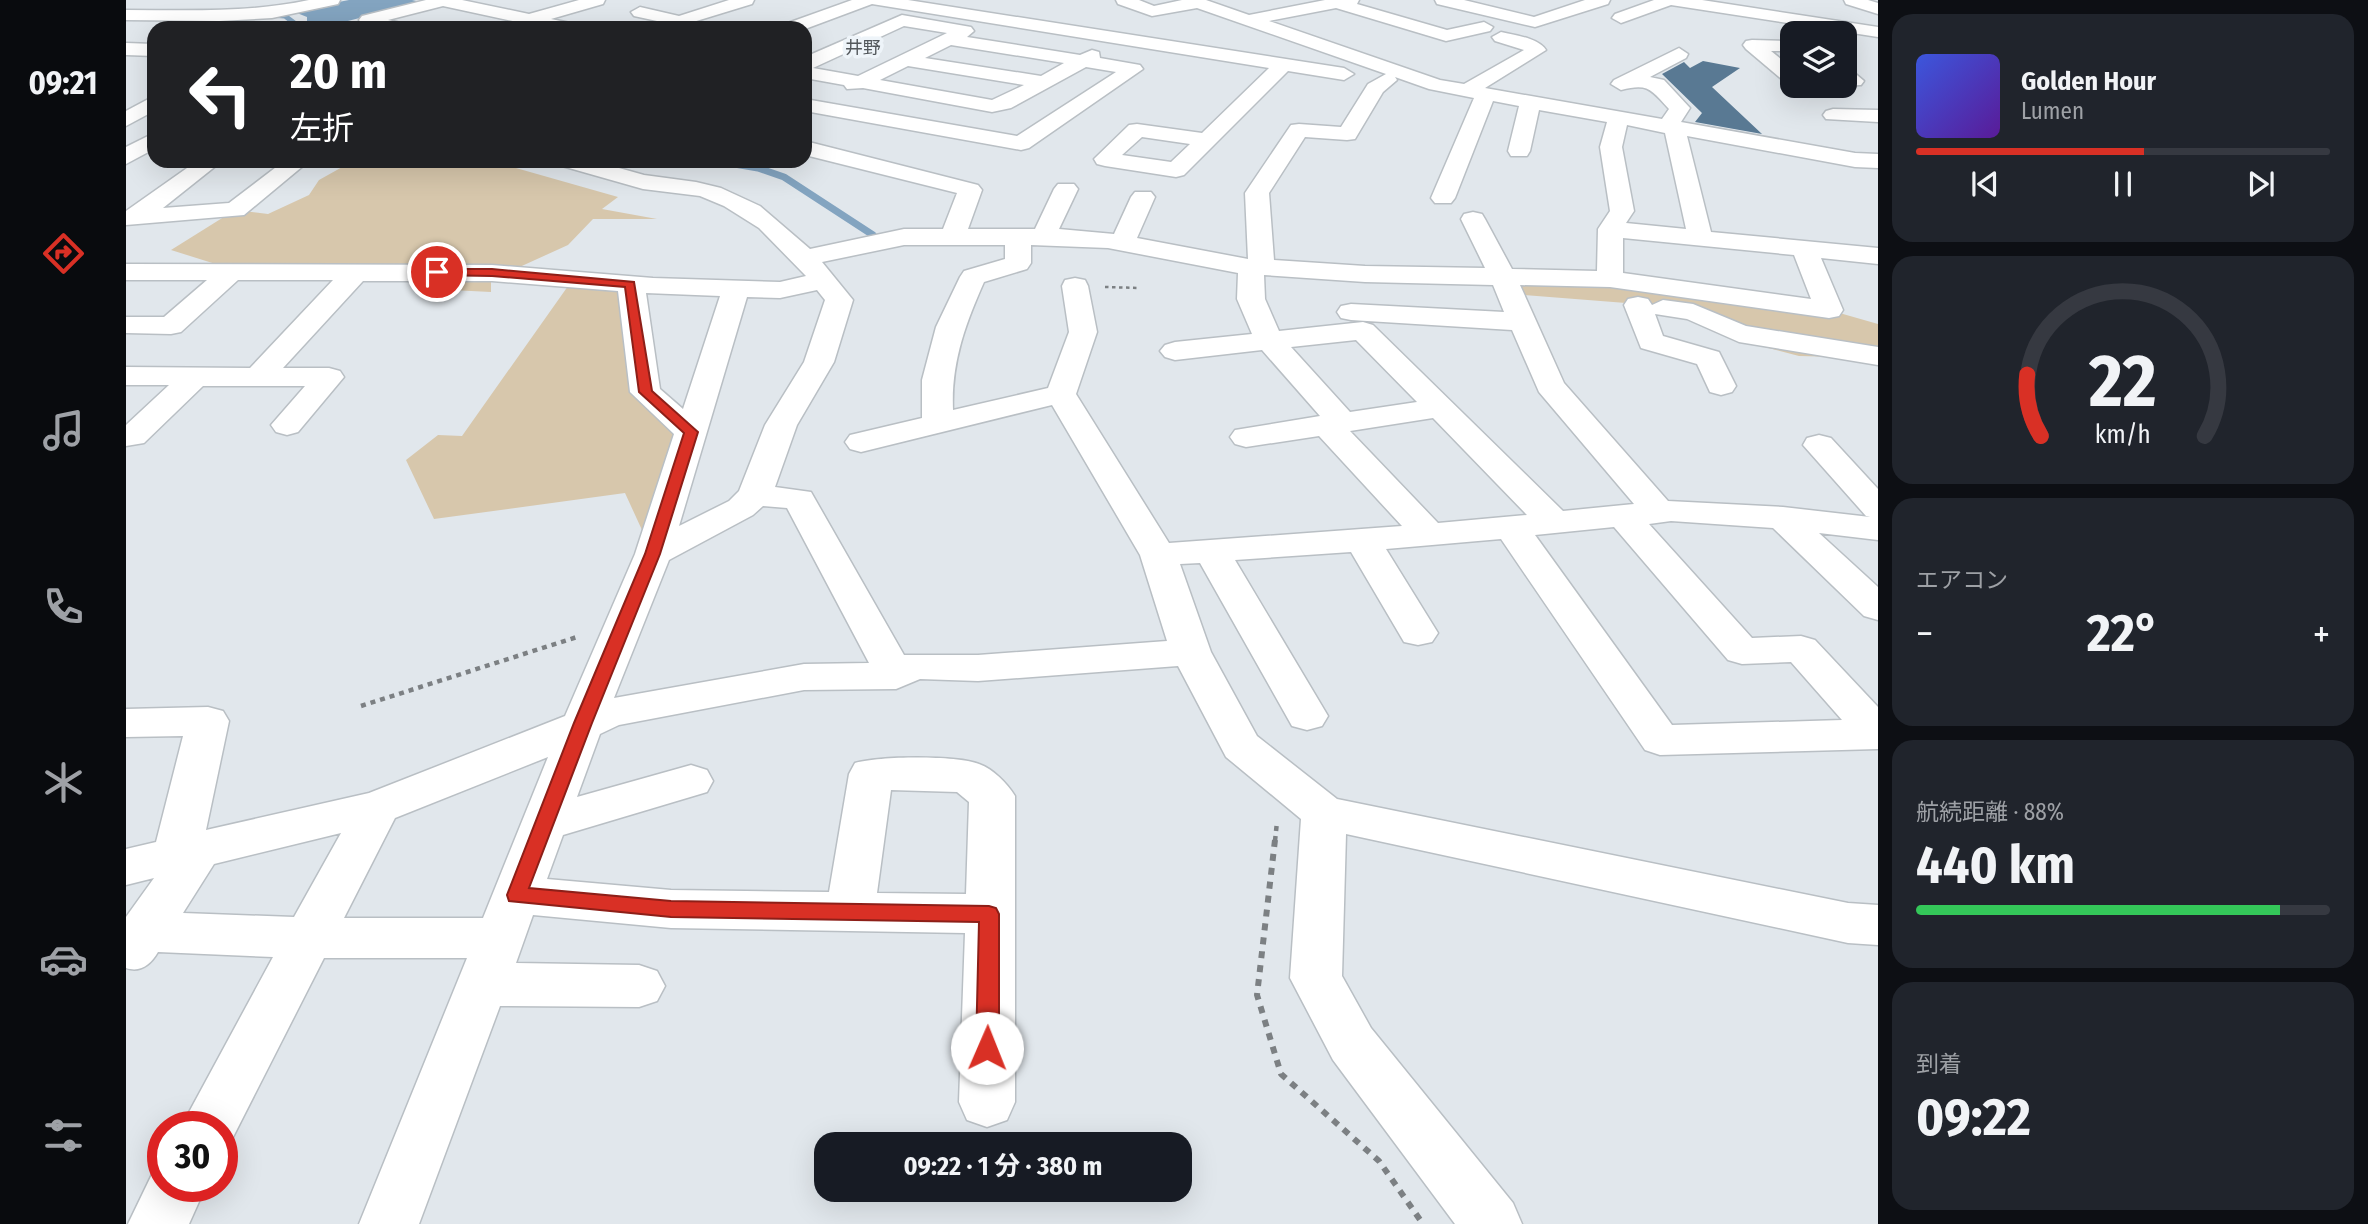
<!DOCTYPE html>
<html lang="ja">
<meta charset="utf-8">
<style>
body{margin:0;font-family:"Fira Sans Condensed","Noto Sans JP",sans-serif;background:#20242c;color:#f1f3f6;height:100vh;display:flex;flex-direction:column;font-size:26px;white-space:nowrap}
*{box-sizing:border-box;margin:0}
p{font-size:23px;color:#9ea1a6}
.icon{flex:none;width:38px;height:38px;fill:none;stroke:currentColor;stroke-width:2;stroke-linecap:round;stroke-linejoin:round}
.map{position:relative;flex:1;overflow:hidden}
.sheet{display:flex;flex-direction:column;gap:14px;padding:14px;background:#0d0f14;width:490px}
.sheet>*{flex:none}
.guide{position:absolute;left:21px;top:21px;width:665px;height:147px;border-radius:21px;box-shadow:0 7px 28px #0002;background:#202124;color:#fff;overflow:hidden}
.buttons{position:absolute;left:1654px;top:21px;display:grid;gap:14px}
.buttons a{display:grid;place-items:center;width:77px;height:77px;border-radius:14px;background:#171b24;box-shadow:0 7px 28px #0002;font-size:35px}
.speed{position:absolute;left:21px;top:1111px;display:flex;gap:14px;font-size:35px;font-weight:700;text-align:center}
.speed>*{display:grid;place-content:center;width:91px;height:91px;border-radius:50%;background:#171b24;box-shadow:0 7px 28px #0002;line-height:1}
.speed .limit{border:10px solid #d22;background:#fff;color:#111}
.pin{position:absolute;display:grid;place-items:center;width:60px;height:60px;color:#fff;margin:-30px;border:4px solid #fff;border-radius:50%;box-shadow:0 2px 7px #0007}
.me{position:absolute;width:77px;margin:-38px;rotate:1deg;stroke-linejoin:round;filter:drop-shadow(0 0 5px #0008)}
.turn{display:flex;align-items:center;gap:24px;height:147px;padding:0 28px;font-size:32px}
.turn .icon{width:91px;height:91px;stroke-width:2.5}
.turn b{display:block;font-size:49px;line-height:60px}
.big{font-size:52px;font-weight:700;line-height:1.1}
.sheet .widget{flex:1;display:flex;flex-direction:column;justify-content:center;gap:10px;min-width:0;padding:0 24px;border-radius:21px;background:#20242c}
.sheet .dial{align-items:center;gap:0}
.dial svg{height:182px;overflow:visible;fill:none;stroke:#363941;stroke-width:7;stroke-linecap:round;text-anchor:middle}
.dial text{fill:#f1f3f6;stroke:none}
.song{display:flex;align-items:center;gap:21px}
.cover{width:84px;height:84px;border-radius:10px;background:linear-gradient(135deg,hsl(230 70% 55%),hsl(270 70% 35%))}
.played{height:7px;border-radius:4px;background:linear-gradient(90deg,#d93025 55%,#363941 55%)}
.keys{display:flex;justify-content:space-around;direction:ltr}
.heat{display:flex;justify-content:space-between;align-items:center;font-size:38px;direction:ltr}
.charge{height:10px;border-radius:5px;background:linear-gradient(90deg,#34c759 88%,#363941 0)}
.trip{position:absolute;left:688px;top:1132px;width:378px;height:70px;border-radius:21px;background:#171b24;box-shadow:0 7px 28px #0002;font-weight:700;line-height:70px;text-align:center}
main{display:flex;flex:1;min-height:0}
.tab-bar{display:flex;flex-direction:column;width:126px;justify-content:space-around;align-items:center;background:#090b0e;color:#9ea1a6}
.tab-bar .icon{width:49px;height:49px}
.tab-bar .selected{color:#d93025}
.tab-bar b{font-size:32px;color:#f1f3f6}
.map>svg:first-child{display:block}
.green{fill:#d7c7ac}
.water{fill:#83a4c0}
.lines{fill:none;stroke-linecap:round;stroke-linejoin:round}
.stream-far1{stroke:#83a4c0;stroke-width:5}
.stream{stroke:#83a4c0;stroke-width:7}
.building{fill:#597993}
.minor-casing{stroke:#b9bfc4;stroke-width:3}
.highway-casing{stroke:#b9bfc4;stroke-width:3}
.path-far2{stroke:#7c8083;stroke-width:2.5;stroke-dasharray:3.5 3.5;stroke-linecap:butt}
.path-far1{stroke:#7c8083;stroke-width:4.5;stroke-dasharray:5 5;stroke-linecap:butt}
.path{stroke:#7c8083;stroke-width:6;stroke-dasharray:7 7;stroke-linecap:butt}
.minor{fill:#fff;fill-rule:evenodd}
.highway{fill:#fff;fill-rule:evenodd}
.route{fill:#d93025;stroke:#8d1f18;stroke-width:2}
.labels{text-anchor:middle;stroke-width:7;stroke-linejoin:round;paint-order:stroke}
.far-quarter-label{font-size:18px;fill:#52575b;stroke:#eef4f9}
</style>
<main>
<nav class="tab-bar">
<b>09:21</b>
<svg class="icon selected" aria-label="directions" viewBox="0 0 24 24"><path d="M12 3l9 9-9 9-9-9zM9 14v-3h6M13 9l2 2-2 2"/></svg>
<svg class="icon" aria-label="music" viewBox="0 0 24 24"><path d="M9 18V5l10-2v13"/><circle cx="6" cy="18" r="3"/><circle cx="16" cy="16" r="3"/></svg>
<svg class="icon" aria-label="phone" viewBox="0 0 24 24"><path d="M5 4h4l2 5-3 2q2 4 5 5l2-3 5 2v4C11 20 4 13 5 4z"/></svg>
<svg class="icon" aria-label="climate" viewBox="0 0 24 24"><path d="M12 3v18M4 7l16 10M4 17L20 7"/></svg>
<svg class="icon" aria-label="car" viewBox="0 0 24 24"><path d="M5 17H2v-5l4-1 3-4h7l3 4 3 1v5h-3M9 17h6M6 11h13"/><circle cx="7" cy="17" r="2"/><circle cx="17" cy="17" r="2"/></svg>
<svg class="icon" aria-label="filters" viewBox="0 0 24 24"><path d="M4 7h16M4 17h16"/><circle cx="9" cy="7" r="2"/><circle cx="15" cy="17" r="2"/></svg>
</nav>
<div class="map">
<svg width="1752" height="1224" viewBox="0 0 1752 1224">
<rect width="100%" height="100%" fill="#e1e7ec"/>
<g class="green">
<polygon points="227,161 310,161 336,168 376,164 492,197 476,209 531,219 467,219 442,245 365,280 365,292 325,290 311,272 115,272 45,250 109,210 142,214 183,195 193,180"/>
<polygon points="1377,277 1484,279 1703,310 1752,324 1752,363 1715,357 1673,356 1619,342 1567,317 1500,303 1385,294"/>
<polygon points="447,279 505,284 519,392 565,432 527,554 499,493 308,519 280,460 312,435 336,436"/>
</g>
<polygon class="water" points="223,0 286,0 295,2 195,28 181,23 181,17 166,11"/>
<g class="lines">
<polyline class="stream-far1" points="144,15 159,16 175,28"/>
<polyline class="stream" points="591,161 632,168 658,177 747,235"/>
</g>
<polygon class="building" points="1577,61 1614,68 1586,87 1636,134 1569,122 1576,113 1536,74 1558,62 1564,68"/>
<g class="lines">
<defs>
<g id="minor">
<path d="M183,0H214L212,4L146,18L93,21L0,20V10C62,10 122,13 183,0Z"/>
<polygon points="300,0 336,0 403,14 453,0 479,0 477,4 425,19 449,24 452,28 419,28 317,6 262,20 279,24 282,28 252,28 236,24 233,20 236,16"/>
<polygon points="603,0 628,0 626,4 554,26 508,16 505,12 514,7 553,16"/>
<path d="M726,0H782L1218,68L1228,74L1218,80L1162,71L1058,175L1050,177L979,166L971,164L968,159L1003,125L1011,124L1076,133L1143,68L746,4L679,29L656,28L659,24ZM1016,137L1064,144L1045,162L996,155Z"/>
<path d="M990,0H1013L1028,6L1056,0H1080L1123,15L1199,0H1233L1231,4L1321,30L1358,22L1367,27L1364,31L1320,41L1210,8L1143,21L1314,80L1338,84L1398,50L1369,41L1366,37L1375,32C1389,35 1412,38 1420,50L1359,88L1536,119L1543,109C1525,89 1522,83 1495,90L1485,84L1488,80L1553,48L1562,54L1560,58L1524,77L1538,80L1564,108L1555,122L1729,153L1752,154V168L1729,167L1561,136L1585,232L1752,248V264L1695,258L1717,310L1713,316L1703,318L1484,287L1394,285L1438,383L1542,501L1657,507L1744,517L1740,516L1677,445L1681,438L1693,435L1705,438L1752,489V540L1693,533L1752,587V620L1738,616L1647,528L1545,521L1523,524L1626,638L1675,636L1689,640L1752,707V749L1534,755L1519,750L1375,539L1260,549L1312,633L1306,642L1292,645L1278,642L1225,552L1109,560L1202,716L1196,726L1181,730L1166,726L1074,563L1054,564L1085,652L1131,736L1211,799L1722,903L1752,905V945L1722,943L1220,834L1216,976L1245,1028L1387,1203L1396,1224H1329L1207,1060L1164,978L1175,819L1100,757L1052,666L852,681L794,679L770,689L678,690L493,725L474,734L451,797L565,765L581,770L587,781L581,792L437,835L421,879L545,890L703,892L723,774L729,763C753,756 830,755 853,764C867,769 881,783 889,796V1102L881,1120L861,1127L841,1120L833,1102L839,933L545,928L407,915L390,963L513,965L531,971L539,986L531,1001L513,1007L374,1006L293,1224H233L341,958H198L103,1145L96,1148V1127H55L147,957L32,952C25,964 15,973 0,968V917L28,878L0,885V849L30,842L57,736L0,737V709L82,707L97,711L103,721L80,830L243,793L439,716L509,554L548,434L504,392L492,291L366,281H237L157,368H203L214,371L218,377L172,432L161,435L150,432L145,425L179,386H77L18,443L0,446V425L43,385H0V367L124,368L207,280H112L55,332L45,334L0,333V317H38L81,280H0V264L366,265L527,278L654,282L680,276L633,228L598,206L574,196L517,189L436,166L433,161H468L518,175L570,182L595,188L634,206L684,249L778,229H817L831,193L679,155V141L852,185L856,190L842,229H909L928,189L932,184H948L952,189L933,229L988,234L1005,197L1009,192H1025L1029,197L1011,238L1122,259L1119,193L1165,125L1173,124L1215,127L1242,84L1260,74L1071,8L1026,16L992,4ZM1269,77L1303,89L1348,98L1305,198L1309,203H1325L1329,198L1367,101L1393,106L1382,151L1385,156H1401L1404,151L1413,110L1481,122L1474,147L1484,211L1472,229L1471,271L1386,269L1359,219L1356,214L1347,212L1338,214L1335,219L1359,268L1239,266L1148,260L1143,193L1179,137L1221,140L1229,139L1257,92L1271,80ZM1501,125L1539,133L1560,229L1500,223L1508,211L1496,147ZM1497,238L1668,255L1685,299L1497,273ZM778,245H879V259L838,271L834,277L810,327L796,380V418L724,435L719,442L724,449L735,452L926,405L1014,555L1041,641L852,655H778L685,492L649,487L671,425L708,362L727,300L696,262ZM905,245L982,248L1112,273L1111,299L1126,334L1049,342L1039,345L1034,351L1039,357L1049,360L1136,350L1194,416L1109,430L1104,437L1109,444L1120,447L1193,436L1276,526L1043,543L950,394L971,332L962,286L959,280L949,278L939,280L936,286L943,332L922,388L827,410C825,363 839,325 858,282L901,269L905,263ZM1138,275L1239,282L1367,285L1378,312L1225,304L1215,306L1211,312L1215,318L1225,320L1386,330L1413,392L1508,504L1437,511L1247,325L1237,322L1153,331L1139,299ZM691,290L699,300L678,362L639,425L613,491L603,501L553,526L621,297L654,298ZM520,293L594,296L557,409L534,389ZM1230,340L1291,402L1224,412L1165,347ZM1307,418L1401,515L1312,523L1224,431ZM637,506L661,508L743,663L678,664L488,698L543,560L627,515ZM1488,527L1602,660L1616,664L1665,662L1716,720L1546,725L1409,535ZM422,757L357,918H218L269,818ZM765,790L831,792L843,802L840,894L751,893ZM215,833L168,917L57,913L88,864Z"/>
<polygon points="1309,0 1338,0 1408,17 1459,0 1484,0 1482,4 1409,27 1311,4"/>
<polygon points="1528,0 1576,0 1752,27 1752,37 1545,5 1495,23 1486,18 1489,14"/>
<path d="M776,15L845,27L848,31L841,37L954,55L966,50L973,52L974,58L1014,65L1017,69L903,148L895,150L679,111V99L891,136L990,72L960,67L885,108L866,112L737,88L721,89L718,85L679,78V57ZM778,26L821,33L732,76L687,68ZM825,45L938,63L915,76L799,58ZM782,66L898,85L866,100L754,80Z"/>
<polygon points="1626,40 1666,41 1666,51 1645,51 1666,68 1666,84 1659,82 1620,49 1617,45 1620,41"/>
<polygon points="0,43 28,44 28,56 0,55"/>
<polygon points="1718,68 1725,70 1738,81 1735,85 1713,86 1718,86"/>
<polygon points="28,96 28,111 0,126 0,111"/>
<polygon points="1707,109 1752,110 1752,122 1700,119 1697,115 1700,111"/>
<polygon points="28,133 28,149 0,164 0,147"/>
<polygon points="71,161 96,161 37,208 103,203 158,161 183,161 118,215 0,225 0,211"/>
<polygon points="1512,297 1522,299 1526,305 1537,300 1567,304 1620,326 1752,347 1752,365 1613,342 1561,319 1529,314 1537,336 1593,352 1610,386 1606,392 1595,395 1584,392 1571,364 1515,348 1498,305 1502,299"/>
<polygon points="37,1164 37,1186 80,1186 63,1224 2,1224 30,1166"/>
</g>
<polygon id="highway" points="1718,0 1742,0 1752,3 1752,14 1720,4"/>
</defs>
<use href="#minor" class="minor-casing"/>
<use href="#highway" class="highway-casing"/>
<polyline class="path-far2" points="979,287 1013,288"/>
<g class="path-far1">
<polyline points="235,706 454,636"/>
<polyline points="1149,841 1151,822"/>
</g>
<polyline class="path" points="1149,840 1131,995 1155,1074 1253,1161 1297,1224"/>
<use href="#minor" class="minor"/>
<use href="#highway" class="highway"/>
</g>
<polygon class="route" points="311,269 366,269 508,282 526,391 572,432 534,554 466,723 403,888 545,901 863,906 870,908 873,914 873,1048 869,1055 861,1058 853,1055 850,1048 853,922 545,917 383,901 381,895 448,723 519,554 558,433 513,392 499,287 366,276 307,275 306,272"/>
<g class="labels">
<g class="far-quarter-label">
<text x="737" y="54">井野</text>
</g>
</g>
</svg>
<div class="buttons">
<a><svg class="icon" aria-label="layers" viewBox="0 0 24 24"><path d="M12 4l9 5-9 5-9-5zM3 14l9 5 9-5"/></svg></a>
</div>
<div class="speed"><div class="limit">30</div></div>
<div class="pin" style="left:311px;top:272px;background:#d93025"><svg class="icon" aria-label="arrive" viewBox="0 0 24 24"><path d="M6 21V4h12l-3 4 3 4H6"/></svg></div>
<svg class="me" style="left:861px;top:1048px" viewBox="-20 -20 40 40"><circle r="19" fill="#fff"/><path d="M0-13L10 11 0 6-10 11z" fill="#d93025"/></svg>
<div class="trip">09:22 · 1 分 · 380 m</div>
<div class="guide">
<div class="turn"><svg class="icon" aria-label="left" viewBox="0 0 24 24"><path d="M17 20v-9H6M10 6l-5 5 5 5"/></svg><div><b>20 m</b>左折</div></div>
</div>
</div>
<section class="sheet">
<div class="widget">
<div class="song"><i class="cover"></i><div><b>Golden Hour</b><p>Lumen</p></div></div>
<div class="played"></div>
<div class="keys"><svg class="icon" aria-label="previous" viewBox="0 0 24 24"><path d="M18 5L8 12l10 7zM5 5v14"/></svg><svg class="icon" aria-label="pause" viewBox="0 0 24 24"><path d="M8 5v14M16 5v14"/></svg><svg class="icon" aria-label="next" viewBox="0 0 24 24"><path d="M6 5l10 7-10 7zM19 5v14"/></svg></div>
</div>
<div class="widget dial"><svg viewBox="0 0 100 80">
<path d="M14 69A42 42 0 1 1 86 69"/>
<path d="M14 69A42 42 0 0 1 8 42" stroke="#d93025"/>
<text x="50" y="56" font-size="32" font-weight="700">22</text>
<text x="50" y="72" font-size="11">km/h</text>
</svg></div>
<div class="widget"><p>エアコン</p>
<div class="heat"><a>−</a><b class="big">22°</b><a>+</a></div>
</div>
<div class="widget"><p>航続距離 · 88%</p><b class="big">440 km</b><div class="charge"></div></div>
<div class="widget"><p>到着</p><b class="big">09:22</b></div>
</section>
</main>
